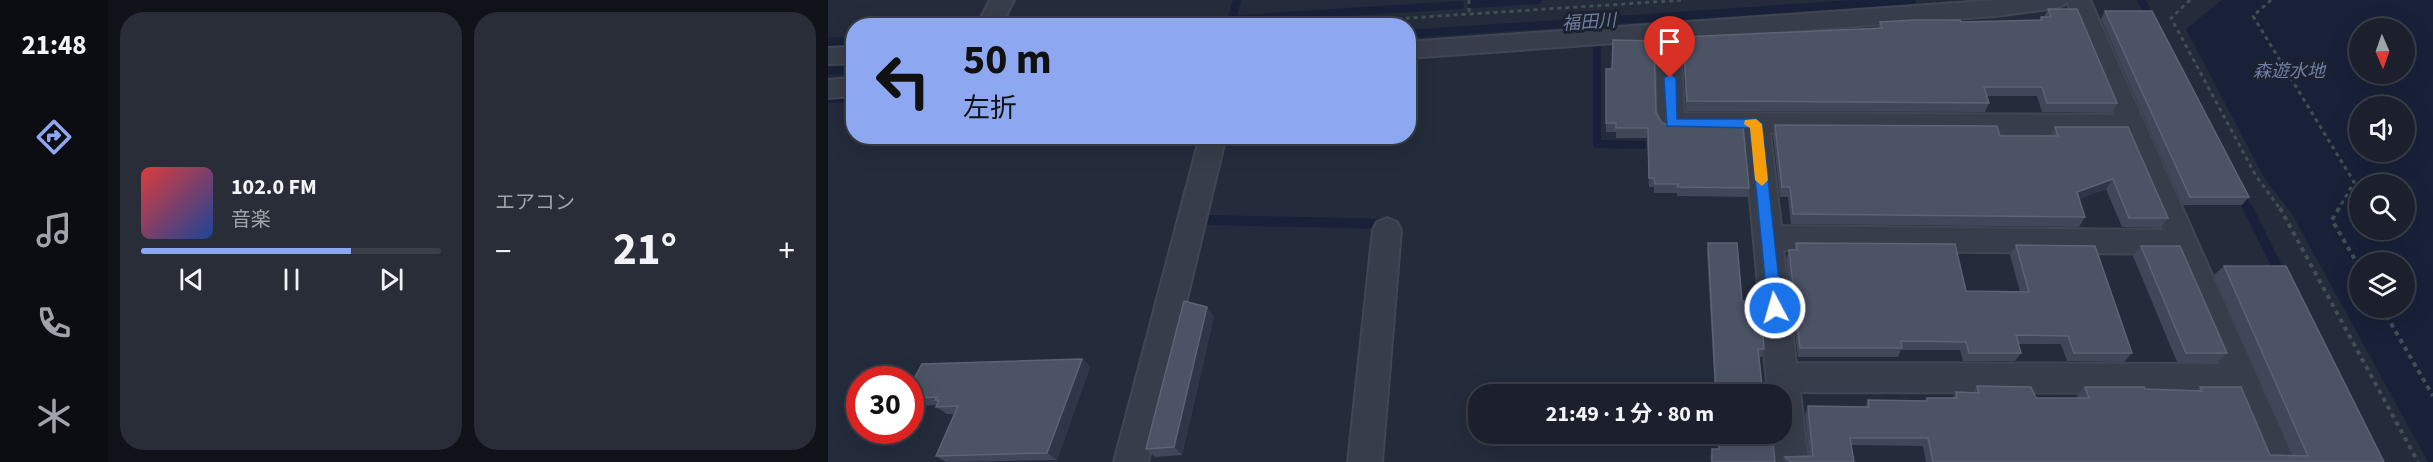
<!DOCTYPE html>
<html lang="ja">
<meta charset="utf-8">
<style>
body{margin:0;font-family:"Source Sans 3","Noto Sans JP",sans-serif;background:#282d38;color:#f1f3f6;height:100vh;display:flex;flex-direction:column;font-size:22px;white-space:nowrap}
*{box-sizing:border-box;margin:0}
p{font-size:20px;color:#a0a3a9}
.icon{flex:none;width:33px;height:33px;fill:none;stroke:currentColor;stroke-width:2;stroke-linecap:round;stroke-linejoin:round}
.map{position:relative;flex:1;overflow:hidden}
.side{display:flex;flex-direction:column;gap:12px;padding:12px;background:#0f1218;width:720px}
.side>*{flex:none}
.banner{position:absolute;left:18px;top:18px;width:570px;height:126px;border-radius:24px;box-shadow:0 6px 24px #0002,0 0 0 2px #393e48;background:#8ea7f1;color:#111;overflow:hidden}
.needle{width:39px;rotate:178deg}
.tools{position:absolute;left:1521px;top:18px;display:grid;gap:12px}
.tools a{display:grid;place-items:center;width:66px;height:66px;border-radius:50%;background:#1b202c;box-shadow:0 6px 24px #0002,0 0 0 2px #393e48;font-size:30px}
.speed{position:absolute;left:18px;top:366px;display:flex;gap:12px;font-size:30px;font-weight:700;text-align:center}
.speed>*{display:grid;place-content:center;width:78px;height:78px;border-radius:50%;background:#1b202c;box-shadow:0 6px 24px #0002,0 0 0 2px #393e48;line-height:1}
.speed .limit{border:9px solid #d22;background:#fff;color:#111}
.pin{position:absolute;display:grid;place-items:center;width:51px;height:51px;color:#fff;margin:-62px -26px;border-radius:50% 50% 50% 0;rotate:-45deg;box-shadow:0 0 6px #0007}
.pin .icon{rotate:45deg}
.me{position:absolute;width:66px;margin:-33px;rotate:354deg;stroke-linejoin:round;filter:drop-shadow(0 0 4px #0008)}
.turn{display:flex;align-items:center;gap:21px;height:126px;padding:0 18px;font-size:27px}
.turn .icon{width:78px;height:78px;stroke-width:2.5}
.turn b{display:block;font-size:42px;line-height:51px}
.big{font-size:45px;font-weight:700;line-height:1.1}
.side .widget{flex:1;display:flex;flex-direction:column;justify-content:center;gap:9px;min-width:0;padding:0 21px;border-radius:24px;background:#282d38}
.song{display:flex;align-items:center;gap:18px}
.cover{width:72px;height:72px;border-radius:9px;background:linear-gradient(135deg,hsl(0 70% 55%),hsl(220 70% 35%))}
.played{height:6px;border-radius:3px;background:linear-gradient(90deg,#8ea7f1 70%,#393e48 70%)}
.keys{display:flex;justify-content:space-around;direction:ltr}
.heat{display:flex;justify-content:space-between;align-items:center;font-size:33px;direction:ltr}
.side .tiles{flex:1;display:grid;gap:12px;grid-template-columns:repeat(2,1fr)}
.trip{position:absolute;left:640px;top:384px;width:324px;height:60px;border-radius:24px;background:#1b202c;box-shadow:0 6px 24px #0002,0 0 0 2px #393e48;font-weight:700;line-height:60px;text-align:center}
main{display:flex;flex:1;min-height:0}
.dock{display:flex;flex-direction:column;width:108px;justify-content:space-around;align-items:center;background:#0b0d12;color:#a0a3a9}
.dock .icon{width:42px;height:42px}
.dock .current{color:#8ea7f1}
.dock b{font-size:27px;color:#f1f3f6}
.map>svg:first-child{display:block}
.water{fill:#182138;fill-rule:evenodd}
.lines{fill:none;stroke-linecap:round;stroke-linejoin:round}
.stream-far1{stroke:#182138;stroke-width:8}
.stream{stroke:#182138;stroke-width:10}
.street-casing{stroke:#414654;stroke-width:4}
.path-far1{stroke:#3f4f54;stroke-width:3;stroke-dasharray:4 4;stroke-linecap:butt}
.path{stroke:#3f4f54;stroke-width:4;stroke-dasharray:4.5 4.5;stroke-linecap:butt}
.street{fill:#383d4b;fill-rule:evenodd}
.wall{fill:#404759}
.shaded-wall{fill:#2f3648}
.building{fill:#4c5365;stroke:#5c6374;stroke-width:1.5}
.route{fill:#1a73e8;stroke:#114b97;stroke-width:1.5}
.slow{fill:#f59e0b}
.labels{text-anchor:middle;stroke-width:6;stroke-linejoin:round;paint-order:stroke}
.water-label{font-size:18px;font-style:italic;fill:#6f7ea3;stroke:#1d2230}
</style>
<main>
<nav class="dock">
<b>21:48</b>
<svg class="icon current" aria-label="directions" viewBox="0 0 24 24"><path d="M12 3l9 9-9 9-9-9zM9 14v-3h6M13 9l2 2-2 2"/></svg>
<svg class="icon" aria-label="music" viewBox="0 0 24 24"><path d="M9 18V5l10-2v13"/><circle cx="6" cy="18" r="3"/><circle cx="16" cy="16" r="3"/></svg>
<svg class="icon" aria-label="phone" viewBox="0 0 24 24"><path d="M5 4h4l2 5-3 2q2 4 5 5l2-3 5 2v4C11 20 4 13 5 4z"/></svg>
<svg class="icon" aria-label="climate" viewBox="0 0 24 24"><path d="M12 3v18M4 7l16 10M4 17L20 7"/></svg>
</nav>
<section class="side">
<div class="tiles">
<div class="widget">
<div class="song"><i class="cover"></i><div><b>102.0 FM</b><p>音楽</p></div></div>
<div class="played"></div>
<div class="keys"><svg class="icon" aria-label="previous" viewBox="0 0 24 24"><path d="M18 5L8 12l10 7zM5 5v14"/></svg><svg class="icon" aria-label="pause" viewBox="0 0 24 24"><path d="M8 5v14M16 5v14"/></svg><svg class="icon" aria-label="next" viewBox="0 0 24 24"><path d="M6 5l10 7-10 7zM19 5v14"/></svg></div>
</div>
<div class="widget"><p>エアコン</p>
<div class="heat"><a>−</a><b class="big">21°</b><a>+</a></div>
</div>
</div>
</section>
<div class="map">
<svg width="1605" height="462" viewBox="0 0 1605 462">
<rect width="100%" height="100%" fill="#242b3b"/>
<path class="water" d="M1394,0H1605V462H1600L1464,214L1437,179L1358,29ZM1532,28H1576V74H1532ZM1532,106H1576V152H1532ZM1532,184H1576V230H1532ZM1532,262H1576V308H1532Z"/>
<g class="lines">
<g class="stream-far1">
<polyline points="1313,0 1324,21"/>
<polyline points="644,4 710,0"/>
<polyline points="404,19 409,0"/>
<polyline points="301,26 632,5"/>
<polyline points="580,34 1084,0"/>
<polyline points="0,42 26,40"/>
<polyline points="769,47 769,144 814,145"/>
<polyline points="0,71 26,70"/>
<polyline points="0,99 26,98"/>
<polyline points="1411,191 1420,210"/>
</g>
<g class="stream">
<polyline points="1420,208 1453,275"/>
<polyline points="381,220 559,224"/>
</g>
<defs>
<g id="street">
<polygon points="162,0 186,0 173,26 149,26"/>
<path d="M1170,0H1262L1467,462H1433L1404,393L972,392L980,462H946L943,434H954V394H940L916,133H843L834,130L830,123L828,40L580,58V42ZM1239,1L1287,115L856,113L852,39L1168,16L1228,8L1236,5ZM942,133L1295,135L1335,230L953,226ZM955,250L1345,254L1392,364L968,363Z"/>
<polygon points="26,47 26,63 0,64 0,48"/>
<polygon points="26,78 26,96 0,98 0,80"/>
<polygon points="372,136 398,136 320,462 286,462"/>
<polygon points="559,218 569,222 573,230 554,462 520,462 545,230 549,222"/>
</g>
</defs>
<use href="#street" class="street-casing"/>
<g class="path-far1">
<polyline points="641,0 641,13"/>
<polyline points="1362,0 1343,18 1428,176 1453,210"/>
<polyline points="1443,0 1425,16 1526,182 1510,210"/>
<polyline points="458,26 857,0"/>
</g>
<g class="path">
<polyline points="1452,208 1590,462"/>
<polyline points="1511,208 1504,220 1532,268"/>
<polyline points="1554,308 1605,396"/>
</g>
<use href="#street" class="street"/>
</g>
<g class="wall">
<polygon points="1220,9 1289,103 1284,113 1214,112 1209,96 1159,96 1161,103 1157,112 858,111 855,47 855,37 1050,28 1052,22 1133,22 1211,21 1213,17 1216,17"/>
<polygon points="1277,11 1421,197 1414,205 1355,205 1273,19"/>
<polygon points="784,69 828,113 834,123 921,188 920,197 849,196 849,193 826,193 826,187 821,187 819,138 788,138 788,132 778,132 778,123"/>
<polygon points="947,125 1172,136 1222,136 1227,127 1340,218 1332,228 1294,227 1278,189 1251,199 1257,217 1251,227 963,224 960,197 952,197 945,135"/>
<polygon points="880,243 914,301 936,349 934,357 931,357 935,394 887,394 879,252"/>
<polygon points="968,243 1138,291 1192,292 1182,255 1188,245 1304,353 1296,362 1239,361 1233,344 1191,344 1193,353 1187,361 1135,361 1132,350 1073,350 1070,357 970,357 958,259 961,250 966,250"/>
<polygon points="1313,246 1399,353 1389,362 1349,362 1305,256"/>
<polygon points="1396,266 1556,462 1098,462 1095,446 1023,445 1026,462 955,462 957,457 981,456 977,414 980,406 1037,407 1040,400 1097,401 1099,398 1124,398 1128,392 1145,393 1149,386 1208,398 1250,398 1249,395 1257,387 1367,391 1372,387 1442,455 1465,456 1386,275"/>
<polygon points="386,316 354,455 327,457 318,449"/>
<polygon points="254,359 262,367 229,460 118,462 108,456 126,414 119,414 108,407 108,405 88,406 82,402 82,386"/>
<polygon points="889,434 944,434 947,462 883,462 882,456 884,449 890,449"/>
</g>
<g class="shaded-wall">
<polygon points="1285,179 1278,189 1242,202 1249,192"/>
<polygon points="379,307 386,316 354,455 346,447"/>
<polygon points="254,359 262,367 229,460 219,453"/>
</g>
<g class="building">
<polygon points="1220,9 1249,9 1289,103 1219,103 1214,87 1156,87 1161,103 859,101 855,37 1054,28 1052,22 1087,20 1132,20 1133,22 1214,20 1213,17 1223,17"/>
<polygon points="1277,11 1324,11 1421,197 1362,197"/>
<polygon points="785,40 826,41 828,113 834,123 844,126 915,126 921,188 849,187 850,184 827,184 826,178 821,178 820,128 788,128 788,123 778,123 778,69 784,69"/>
<polygon points="947,125 1169,126 1172,136 1230,136 1227,127 1300,127 1340,218 1301,218 1285,179 1249,192 1257,217 965,214 962,187 954,187"/>
<polygon points="880,243 909,243 914,301 932,301 936,349 930,349 935,394 888,394"/>
<polygon points="968,243 1127,244 1138,291 1201,292 1188,245 1267,246 1304,353 1246,353 1240,336 1188,335 1193,353 1141,353 1138,342 1073,341 1074,348 972,348 961,250 969,250"/>
<polygon points="1313,246 1352,246 1399,353 1358,353"/>
<polygon points="1396,266 1458,266 1556,462 1105,462 1100,438 1022,438 1026,462 963,462 957,457 985,456 980,406 1041,407 1040,400 1099,401 1099,398 1129,398 1128,392 1151,393 1149,386 1203,387 1208,398 1261,398 1257,387 1316,387 1317,389 1374,391 1372,387 1413,387 1442,455 1480,456"/>
<polygon points="356,301 379,307 346,447 318,449"/>
<polygon points="254,359 219,453 108,456 130,406 108,407 111,400 107,400 109,397 82,398 82,386 94,364"/>
<polygon points="891,434 944,434 947,462 884,462 884,449 891,449"/>
</g>
<polygon class="route" points="842,74 848,78 849,119 928,119 934,124 954,308 952,312 947,314 942,312 940,308 922,128 839,126 836,78"/>
<polygon class="slow" points="928,119 934,124 940,180 934,186 927,180 922,128 916,124 917,120"/>
<g class="labels">
<g class="water-label">
<text transform="translate(761 22) rotate(-4)" y="6">福田川</text>
<text x="1461" y="77">森遊水地</text>
</g>
</g>
</svg>
<div class="tools">
<a><svg class="needle" viewBox="-14 -14 28 28"><path d="M0-13l5 13h-10z" fill="#e53935"/><path d="M0 13l5-13h-10z" fill="#a0a3a9"/></svg></a>
<a><svg class="icon" aria-label="sound" viewBox="0 0 24 24"><path d="M4 9h4l5-4v14l-5-4H4zM17 9q2 3 0 6"/></svg></a>
<a><svg class="icon" aria-label="search" viewBox="0 0 24 24"><circle cx="10" cy="10" r="6"/><path d="M15 15l6 6"/></svg></a>
<a><svg class="icon" aria-label="layers" viewBox="0 0 24 24"><path d="M12 4l9 5-9 5-9-5zM3 14l9 5 9-5"/></svg></a>
</div>
<div class="speed"><div class="limit">30</div></div>
<div class="pin" style="left:842px;top:78px;background:#d93025"><svg class="icon" aria-label="arrive" viewBox="0 0 24 24"><path d="M6 21V4h12l-3 4 3 4H6"/></svg></div>
<svg class="me" style="left:947px;top:308px" viewBox="-20 -20 40 40"><circle r="17" fill="#1a73e8" stroke="#fff" stroke-width="3"/><path d="M0-11L8 9 0 5-8 9z" fill="#fff"/></svg>
<div class="trip">21:49 · 1 分 · 80 m</div>
<div class="banner">
<div class="turn"><svg class="icon" aria-label="left" viewBox="0 0 24 24"><path d="M17 20v-9H6M10 6l-5 5 5 5"/></svg><div><b>50 m</b>左折</div></div>
</div>
</div>
</main>
